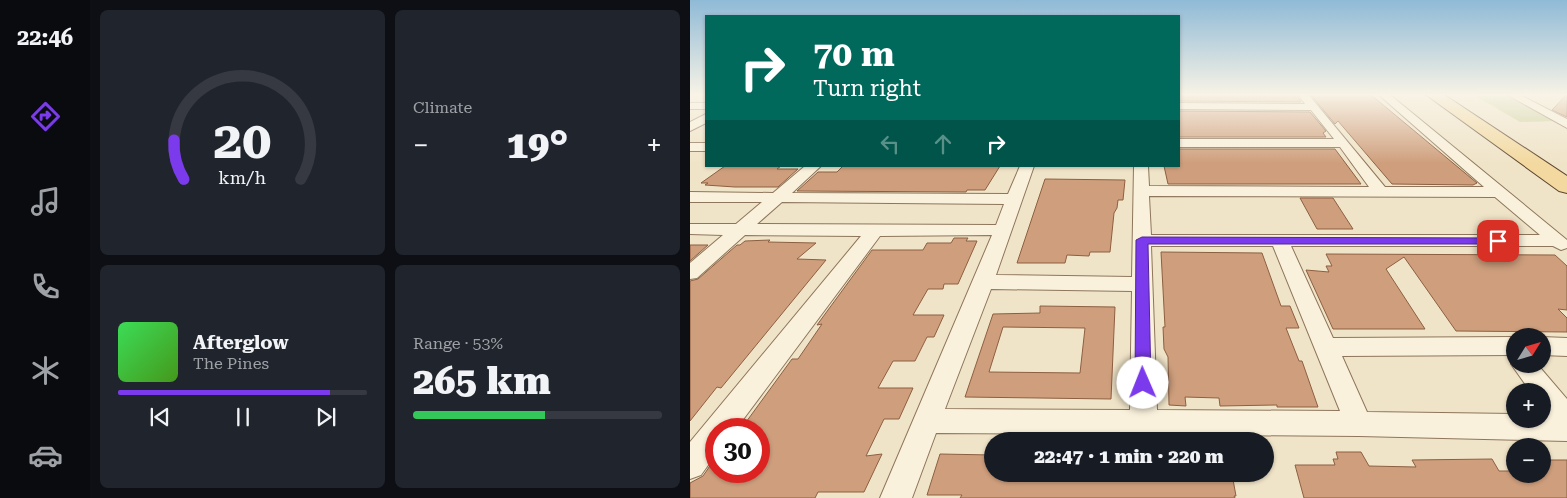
<!DOCTYPE html>
<meta charset="utf-8">
<style>
body{margin:0;font-family:"Roboto Serif",serif;background:#20242c;color:#f1f3f6;height:100vh;display:flex;flex-direction:column;font-size:19px;white-space:nowrap}
*{box-sizing:border-box;margin:0}
p{font-size:16px;color:#9ea1a6}
.icon{flex:none;width:28px;height:28px;fill:none;stroke:currentColor;stroke-width:2;stroke-linecap:round;stroke-linejoin:round}
.map{position:relative;flex:1;overflow:hidden}
.panel{display:flex;flex-direction:column;gap:10px;padding:10px;background:#0d0f14;width:600px}
.panel>*{flex:none}
.banner{position:absolute;left:15px;top:15px;width:475px;height:152px;border-radius:0px;box-shadow:0 1px 4px #0004;background:#00695c;color:#fff;overflow:hidden}
.needle{width:32px;rotate:53deg}
.tools{position:absolute;left:816px;top:328px;display:grid;gap:10px}
.tools a{display:grid;place-items:center;width:45px;height:45px;border-radius:50%;background:#171b24;box-shadow:0 1px 4px #0004;font-size:25px}
.speed{position:absolute;left:15px;top:418px;display:flex;gap:10px;font-size:25px;font-weight:700;text-align:center}
.speed>*{display:grid;place-content:center;width:65px;height:65px;border-radius:50%;background:#171b24;box-shadow:0 1px 4px #0004;line-height:1}
.speed .limit{border:8px solid #d22;background:#fff;color:#111}
.pin{position:absolute;display:grid;place-items:center;width:42px;height:42px;color:#fff;margin:-21px;border-radius:10px;box-shadow:0 2px 8px #0006}
.me{position:absolute;width:55px;margin:-28px;rotate:359deg;stroke-linejoin:round;filter:drop-shadow(0 0 4px #0008)}
.turn{display:flex;align-items:center;gap:18px;height:105px;padding:0 25px;font-size:22px}
.turn .icon{width:65px;height:65px;stroke-width:2.5}
.turn b{display:block;font-size:35px;line-height:42px}
.lanes{display:flex;align-items:center;height:48px;padding:0 25px;background:#0003;justify-content:center;gap:25px;direction:ltr}
.lanes .off{opacity:.35}
.big{font-size:38px;font-weight:800;line-height:1.1}
.panel .card{flex:1;display:flex;flex-direction:column;justify-content:center;gap:8px;min-width:0;padding:0 18px;border-radius:8px;background:#20242c}
.panel .dial{align-items:center;gap:0}
.dial svg{height:130px;overflow:visible;fill:none;stroke:#363941;stroke-width:7;stroke-linecap:round;text-anchor:middle}
.dial text{fill:#f1f3f6;stroke:none}
.song{display:flex;align-items:center;gap:15px}
.cover{width:60px;height:60px;border-radius:8px;background:linear-gradient(135deg,hsl(130 70% 55%),hsl(100 70% 35%))}
.played{height:5px;border-radius:2px;background:linear-gradient(90deg,#7c3aed 85%,#363941 85%)}
.keys{display:flex;justify-content:space-around;direction:ltr}
.heat{display:flex;justify-content:space-between;align-items:center;font-size:28px;direction:ltr}
.charge{height:8px;border-radius:4px;background:linear-gradient(90deg,#34c759 53%,#363941 0)}
.panel .tiles{flex:1;display:grid;gap:10px;grid-template-columns:repeat(2,1fr)}
.trip{position:absolute;left:294px;top:432px;width:290px;height:50px;border-radius:25px;background:#171b24;box-shadow:0 1px 4px #0004;font-weight:800;line-height:50px;text-align:center}
main{display:flex;flex:1;min-height:0}
.tab-bar{display:flex;flex-direction:column;width:90px;justify-content:space-around;align-items:center;background:#090b0e;color:#9ea1a6}
.tab-bar .icon{width:35px;height:35px}
.tab-bar .active{color:#7c3aed}
.tab-bar b{font-size:22px;color:#f1f3f6}
.map>svg:first-child{display:block}
.green{fill:#c9cf9b}
.building{fill:#cf9f7d;stroke:#8d5f41;fill-rule:evenodd}
.lines{fill:none;stroke-linecap:round;stroke-linejoin:round}
.street-casing{stroke:#8d765c;stroke-width:2}
.primary-casing{stroke:#5b4430;stroke-width:2}
.street{fill:#faf1dc;fill-rule:evenodd}
.primary{fill:#f3d9a0;fill-rule:evenodd}
.route{fill:#7c3aed;stroke:#51269a}
</style>
<main>
<nav class="tab-bar">
<b>22:46</b>
<svg class="icon active" aria-label="directions" viewBox="0 0 24 24"><path d="M12 3l9 9-9 9-9-9zM9 14v-3h6M13 9l2 2-2 2"/></svg>
<svg class="icon" aria-label="music" viewBox="0 0 24 24"><path d="M9 18V5l10-2v13"/><circle cx="6" cy="18" r="3"/><circle cx="16" cy="16" r="3"/></svg>
<svg class="icon" aria-label="phone" viewBox="0 0 24 24"><path d="M5 4h4l2 5-3 2q2 4 5 5l2-3 5 2v4C11 20 4 13 5 4z"/></svg>
<svg class="icon" aria-label="climate" viewBox="0 0 24 24"><path d="M12 3v18M4 7l16 10M4 17L20 7"/></svg>
<svg class="icon" aria-label="car" viewBox="0 0 24 24"><path d="M5 17H2v-5l4-1 3-4h7l3 4 3 1v5h-3M9 17h6M6 11h13"/><circle cx="7" cy="17" r="2"/><circle cx="17" cy="17" r="2"/></svg>
</nav>
<section class="panel">
<div class="tiles">
<div class="card dial"><svg viewBox="0 0 100 80">
<path d="M14 69A42 42 0 1 1 86 69"/>
<path d="M14 69A42 42 0 0 1 8 45" stroke="#7c3aed"/>
<text x="50" y="56" font-size="32" font-weight="700">20</text>
<text x="50" y="72" font-size="11">km/h</text>
</svg></div>
<div class="card"><p>Climate</p>
<div class="heat"><a>−</a><b class="big">19°</b><a>+</a></div>
</div>
<div class="card">
<div class="song"><i class="cover"></i><div><b>Afterglow</b><p>The Pines</p></div></div>
<div class="played"></div>
<div class="keys"><svg class="icon" aria-label="previous" viewBox="0 0 24 24"><path d="M18 5L8 12l10 7zM5 5v14"/></svg><svg class="icon" aria-label="pause" viewBox="0 0 24 24"><path d="M8 5v14M16 5v14"/></svg><svg class="icon" aria-label="next" viewBox="0 0 24 24"><path d="M6 5l10 7-10 7zM19 5v14"/></svg></div>
</div>
<div class="card"><p>Range · 53%</p><b class="big">265 km</b><div class="charge"></div></div>
</div>
</section>
<div class="map">
<svg width="877" height="498" viewBox="0 0 877 498">
<rect width="100%" height="100%" fill="#f0e4c8"/>
<polygon class="green" points="782,94 817,94 868,121 830,122"/>
<g class="building">
<polygon points="489,94 606,94 611,102 489,101"/>
<polygon points="620,94 680,94 787,183 783,185 702,184 648,121 645,124"/>
<polygon points="877,94 877,117 862,110"/>
<polygon points="489,111 620,112 636,131 633,133 636,137 489,137"/>
<polygon points="489,149 645,149 671,184 478,184 474,166 489,166"/>
<polygon points="35,166 91,166 87,169 108,169 88,187 45,187 15,185 18,183 11,183"/>
<polygon points="153,166 310,166 295,190 277,190 276,192 107,191 128,172 147,172"/>
<polygon points="355,179 435,180 433,200 428,200 427,208 424,213 420,252 400,252 399,256 377,255 375,263 327,263"/>
<polygon points="610,198 643,198 663,229 627,229"/>
<polygon points="264,238 278,238 276,241 287,241 268,284 254,284 253,289 238,289 223,315 254,315 244,337 237,337 225,361 203,361 188,388 223,388 209,419 194,419 176,456 192,454 174,492 128,492 125,498 0,498 0,483 13,476 26,457 26,471 69,471 69,429 51,429 102,359 108,359 132,324 127,325 182,250 233,250 237,243 261,243"/>
<polygon points="80,240 78,242 126,243 107,259 136,260 31,388 27,387 0,421 0,281 8,279 47,245 50,245 55,241"/>
<polygon points="0,245 18,245 0,261"/>
<polygon points="471,252 572,253 591,306 600,306 609,328 596,328 609,361 612,361 628,407 587,407 587,405 530,406 529,398 495,397 496,406 479,405 478,357 474,349 473,327 475,327"/>
<polygon points="636,254 865,255 877,266 877,310 868,309 877,318 877,332 766,331 714,257 696,269 735,329 643,329 616,270 639,272 636,266 642,266"/>
<path d="M350,306L425,307L421,399L275,397L303,314L350,313ZM313,327L395,328L390,373L299,372Z"/>
<polygon points="646,452 671,452 679,466 726,467 722,460 802,459 809,471 825,471 825,474 852,474 852,460 877,460 877,498 614,498 605,465 645,465 643,459 648,459"/>
<polygon points="250,454 302,455 302,474 542,474 546,496 544,496 545,498 270,498 272,495 237,495"/>
</g>
<g class="lines">
<defs>
<g id="street">
<path d="M608,94H618L695,187H794L688,94H699L877,240V248L871,250L863,246H601L643,338L825,337V355L652,356L677,412L825,414V419H852V415H858L852,408V391H840L821,364L825,357V364H847L877,399V441L669,436L246,433L222,498H190L302,235L190,236L46,429H26V454L11,475L0,479V442L171,236L55,235L7,278L0,279V263L33,235L0,234V224H46L72,202H0V192L83,193L115,166H131L102,193L318,194L330,166H344L306,275L442,277L444,166H458L459,186L679,187L650,147H489V139H644L621,110L489,109V103L615,104ZM459,196L805,197L850,235H461ZM92,202L314,204L306,225L67,224ZM461,246H583L650,411L467,410ZM301,289L442,291L440,410L255,409Z"/>
<polygon points="816,94 828,94 877,119 877,128"/>
<rect x="0" y="103" width="16" height="6"/>
<polygon points="16,114 16,123 0,131 0,122"/>
<rect x="0" y="143" width="16" height="8"/>
<polygon points="852,337 877,338 877,356 852,355"/>
</g>
<polygon id="primary" points="735,94 753,94 877,176 877,193 869,191"/>
</defs>
<use href="#street" class="street-casing"/>
<use href="#primary" class="primary-casing"/>
<use href="#street" class="street"/>
<use href="#primary" class="primary"/>
</g>
<linearGradient id="sky" x2="0" y2="1"><stop stop-color="#8fbad6"/><stop offset="0.58" stop-color="#f8f3e6"/><stop offset="1" stop-color="#f8f3e6" stop-opacity="0"/></linearGradient>
<rect width="877" height="163" fill="url(#sky)"/>
<polygon class="route" points="452,237 808,238 813,241 808,244 458,244 461,383 459,388 453,390 447,388 445,383 446,240"/>
</svg>
<div class="tools">
<a><svg class="needle" viewBox="-14 -14 28 28"><path d="M0-13l5 13h-10z" fill="#e53935"/><path d="M0 13l5-13h-10z" fill="#9ea1a6"/></svg></a>
<a>+</a>
<a>−</a>
</div>
<div class="speed"><div class="limit">30</div></div>
<div class="pin" style="left:808px;top:241px;background:#d93025"><svg class="icon" aria-label="arrive" viewBox="0 0 24 24"><path d="M6 21V4h12l-3 4 3 4H6"/></svg></div>
<svg class="me" style="left:453px;top:383px" viewBox="-20 -20 40 40"><circle r="19" fill="#fff"/><path d="M0-13L10 11 0 6-10 11z" fill="#7c3aed"/></svg>
<div class="trip">22:47 · 1 min · 220 m</div>
<div class="banner">
<div class="turn"><svg class="icon" aria-label="right" viewBox="0 0 24 24"><path d="M7 20v-9h11M14 6l5 5-5 5"/></svg><div><b>70 m</b>Turn right</div></div>
<div class="lanes"><svg class="icon off" aria-label="left" viewBox="0 0 24 24"><path d="M17 20v-9H6M10 6l-5 5 5 5"/></svg><svg class="icon off" aria-label="ahead" viewBox="0 0 24 24"><path d="M12 20V5M6 11l6-6 6 6"/></svg><svg class="icon" aria-label="right" viewBox="0 0 24 24"><path d="M7 20v-9h11M14 6l5 5-5 5"/></svg></div>
</div>
</div>
</main>
